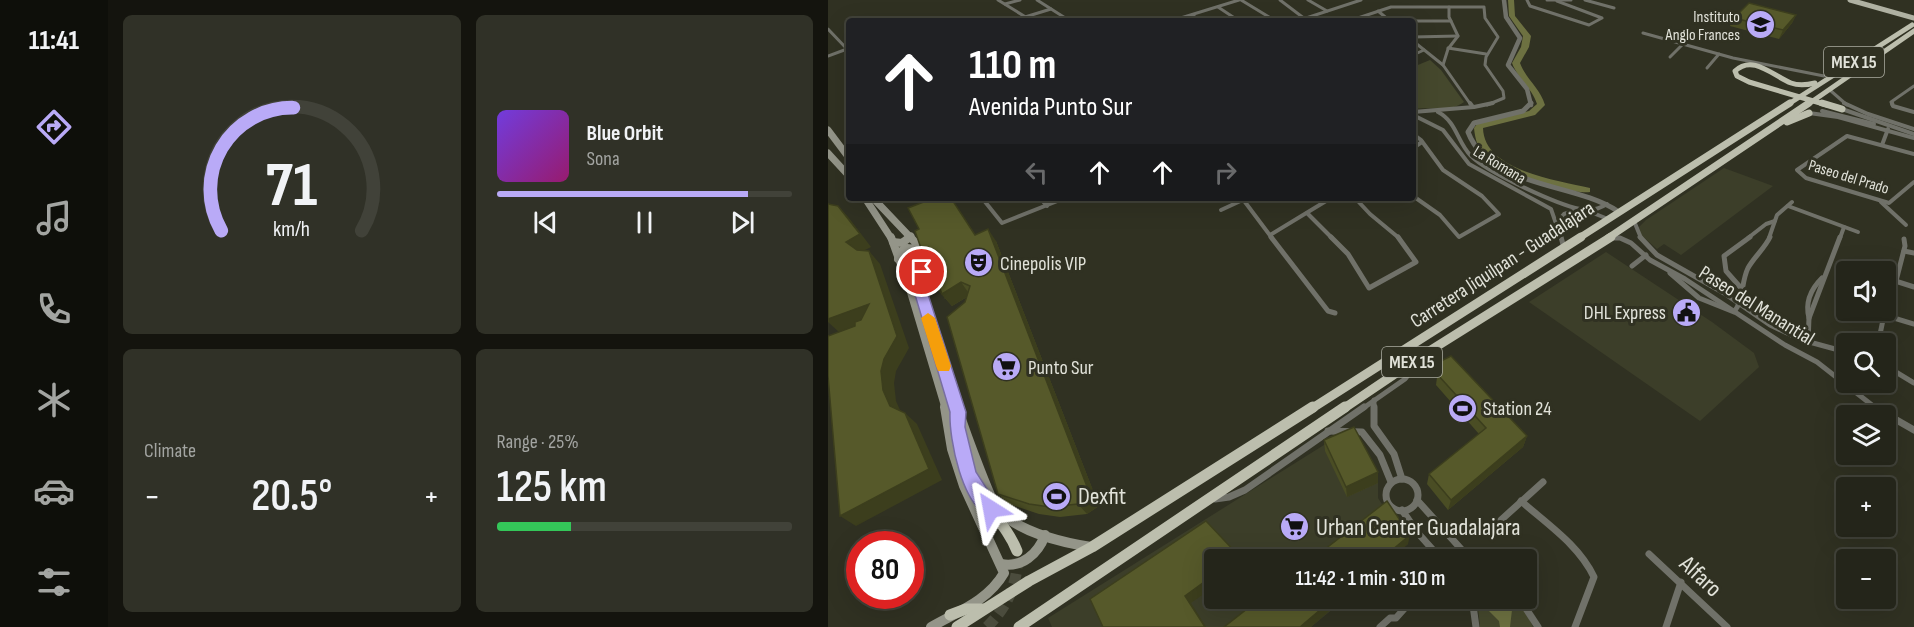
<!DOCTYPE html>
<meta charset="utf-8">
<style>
body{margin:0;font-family:"Sofia Sans Condensed",sans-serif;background:#303127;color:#f1f3f6;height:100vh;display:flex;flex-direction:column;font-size:22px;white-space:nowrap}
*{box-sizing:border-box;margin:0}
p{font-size:20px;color:#a3a5a2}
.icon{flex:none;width:33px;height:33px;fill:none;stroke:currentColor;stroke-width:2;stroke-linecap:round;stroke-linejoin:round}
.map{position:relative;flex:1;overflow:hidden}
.drawer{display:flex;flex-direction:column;gap:15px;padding:15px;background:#14140e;width:720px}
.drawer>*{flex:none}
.hud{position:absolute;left:18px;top:18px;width:570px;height:183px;border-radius:6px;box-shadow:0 6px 24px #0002,0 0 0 2px #414239;background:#202124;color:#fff;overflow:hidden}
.controls{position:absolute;left:1008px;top:261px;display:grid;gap:12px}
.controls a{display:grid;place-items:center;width:60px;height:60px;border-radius:6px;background:#24251a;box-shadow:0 6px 24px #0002,0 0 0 2px #414239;font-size:30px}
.speed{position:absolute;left:18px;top:531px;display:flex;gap:12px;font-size:30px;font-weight:700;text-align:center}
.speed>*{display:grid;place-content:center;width:78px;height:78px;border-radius:50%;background:#24251a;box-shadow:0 6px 24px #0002,0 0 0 2px #414239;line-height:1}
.speed .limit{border:9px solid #d22;background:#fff;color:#111}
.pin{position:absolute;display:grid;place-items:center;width:51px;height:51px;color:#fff;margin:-26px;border:3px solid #fff;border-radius:50%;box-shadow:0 2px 6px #0007}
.me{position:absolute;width:66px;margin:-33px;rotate:326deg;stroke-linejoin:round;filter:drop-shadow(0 0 4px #0008)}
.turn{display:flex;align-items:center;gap:21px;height:126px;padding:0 24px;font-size:27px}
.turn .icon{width:78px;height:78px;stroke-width:2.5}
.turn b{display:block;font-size:42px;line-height:51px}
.lanes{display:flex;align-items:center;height:57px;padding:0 24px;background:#0003;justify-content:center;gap:30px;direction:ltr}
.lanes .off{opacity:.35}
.big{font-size:45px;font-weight:600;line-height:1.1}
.drawer .tile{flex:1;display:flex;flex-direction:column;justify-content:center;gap:9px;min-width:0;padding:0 21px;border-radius:9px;background:#303127}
.drawer .dial{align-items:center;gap:0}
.dial svg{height:156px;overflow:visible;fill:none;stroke:#414239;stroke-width:7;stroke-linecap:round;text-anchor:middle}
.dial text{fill:#f1f3f6;stroke:none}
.song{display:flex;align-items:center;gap:18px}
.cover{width:72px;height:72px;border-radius:9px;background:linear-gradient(135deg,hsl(260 70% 55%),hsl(320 70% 35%))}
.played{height:6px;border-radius:3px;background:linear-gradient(90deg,#b9aaf7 85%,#414239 85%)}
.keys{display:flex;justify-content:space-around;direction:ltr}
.heat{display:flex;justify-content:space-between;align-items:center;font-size:33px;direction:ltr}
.charge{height:9px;border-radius:4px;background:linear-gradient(90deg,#34c759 25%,#414239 0)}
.drawer .tiles{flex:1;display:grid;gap:15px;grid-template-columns:repeat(2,1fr)}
.trip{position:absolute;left:376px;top:549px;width:333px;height:60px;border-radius:6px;background:#24251a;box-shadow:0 6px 24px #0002,0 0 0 2px #414239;font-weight:600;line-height:60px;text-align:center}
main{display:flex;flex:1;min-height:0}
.tabs{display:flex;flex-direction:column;width:108px;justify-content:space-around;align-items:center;background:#0e0f0a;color:#a3a5a2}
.tabs .icon{width:42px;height:42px}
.tabs .selected{color:#b9aaf7}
.tabs b{font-size:27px;color:#f1f3f6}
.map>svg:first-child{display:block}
.built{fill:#3c3e29}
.green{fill:#45482d}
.water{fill:#6d7141}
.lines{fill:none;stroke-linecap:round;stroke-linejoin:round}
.river{fill:#6d7141;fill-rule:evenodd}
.trunk-tunnel{stroke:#4b4c3d;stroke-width:11;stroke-dasharray:11 6;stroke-linecap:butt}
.minor-far3{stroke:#707169;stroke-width:3}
.minor-far2{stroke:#707169;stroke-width:4}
.minor-far1{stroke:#707169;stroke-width:5}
.minor{stroke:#707169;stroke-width:7}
.tertiary-far1{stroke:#707169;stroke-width:4.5}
.tertiary{stroke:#707169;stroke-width:5}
.secondary-far2{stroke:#949589;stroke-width:7}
.secondary-far1{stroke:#949589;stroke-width:8}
.secondary{stroke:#949589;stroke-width:10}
.primary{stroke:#afb1a2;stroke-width:5}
.trunk-far3{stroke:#bcbead;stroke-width:5}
.trunk-far2{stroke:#bcbead;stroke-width:7}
.trunk-far1{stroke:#bcbead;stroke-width:9}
.trunk{stroke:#bcbead;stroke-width:11}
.wall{fill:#4a4d24}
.shaded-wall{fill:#3c3e1d}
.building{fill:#56592a;stroke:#3c3e1d;stroke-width:1.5}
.route{fill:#b9aaf7;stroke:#786ea1;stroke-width:1.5}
.slow{fill:#f59e0b}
.labels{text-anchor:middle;stroke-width:6;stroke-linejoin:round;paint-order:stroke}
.far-poi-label{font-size:16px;fill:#e1e2d9;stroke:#303122;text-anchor:end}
.far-street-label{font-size:16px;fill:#e1e2d9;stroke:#303122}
.shield{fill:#303122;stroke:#acada2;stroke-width:1.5}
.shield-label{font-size:18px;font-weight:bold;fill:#e1e2d9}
.poi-label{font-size:20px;fill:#e1e2d9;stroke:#303122;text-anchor:start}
.street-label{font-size:20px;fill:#e1e2d9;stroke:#303122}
.near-poi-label{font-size:24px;fill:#e1e2d9;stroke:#303122;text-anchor:start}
.near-street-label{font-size:24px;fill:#e1e2d9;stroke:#303122}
</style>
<main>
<nav class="tabs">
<b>11:41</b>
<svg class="icon selected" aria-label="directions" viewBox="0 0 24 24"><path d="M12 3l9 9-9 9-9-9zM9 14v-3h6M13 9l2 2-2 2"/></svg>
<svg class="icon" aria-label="music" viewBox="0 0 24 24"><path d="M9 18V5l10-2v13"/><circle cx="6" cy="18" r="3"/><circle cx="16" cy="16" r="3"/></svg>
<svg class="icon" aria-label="phone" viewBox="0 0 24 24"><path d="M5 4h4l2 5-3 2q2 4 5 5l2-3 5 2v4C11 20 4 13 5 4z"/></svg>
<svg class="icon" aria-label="climate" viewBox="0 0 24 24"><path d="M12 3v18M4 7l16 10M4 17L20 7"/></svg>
<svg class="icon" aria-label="car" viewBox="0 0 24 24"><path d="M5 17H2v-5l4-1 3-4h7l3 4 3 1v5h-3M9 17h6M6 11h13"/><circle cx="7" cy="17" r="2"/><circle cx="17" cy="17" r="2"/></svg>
<svg class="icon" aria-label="filters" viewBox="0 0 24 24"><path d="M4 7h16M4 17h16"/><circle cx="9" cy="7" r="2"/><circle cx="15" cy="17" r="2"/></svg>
</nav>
<section class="drawer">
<div class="tiles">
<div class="tile dial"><svg viewBox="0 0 100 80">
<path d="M14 69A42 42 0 1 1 86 69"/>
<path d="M14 69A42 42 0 0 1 51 6" stroke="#b9aaf7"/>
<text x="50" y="56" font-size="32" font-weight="700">71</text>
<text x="50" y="72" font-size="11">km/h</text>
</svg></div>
<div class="tile">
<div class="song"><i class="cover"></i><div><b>Blue Orbit</b><p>Sona</p></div></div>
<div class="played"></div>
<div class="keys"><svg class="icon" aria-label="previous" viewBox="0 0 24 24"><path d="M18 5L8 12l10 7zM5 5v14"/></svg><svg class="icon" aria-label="pause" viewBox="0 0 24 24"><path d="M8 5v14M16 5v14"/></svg><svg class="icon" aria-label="next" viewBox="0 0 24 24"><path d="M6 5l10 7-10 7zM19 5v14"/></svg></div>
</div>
<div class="tile"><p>Climate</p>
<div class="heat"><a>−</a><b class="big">20.5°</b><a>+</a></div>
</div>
<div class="tile"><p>Range · 25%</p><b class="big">125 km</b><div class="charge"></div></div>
</div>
</section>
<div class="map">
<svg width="1086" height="627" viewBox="0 0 1086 627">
<rect width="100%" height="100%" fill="#303122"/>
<g class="built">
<polygon points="896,168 945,186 853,255 836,244 829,249 812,234 811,227 818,220"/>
<polygon points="778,252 884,322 926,353 931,367 872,421 701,302"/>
<polygon points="512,435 533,447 550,483 550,498 580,544 562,559 387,560 387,598 517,599 483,627 224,627 220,618"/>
</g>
<g class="green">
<path d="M602,60L613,70L636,102C622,113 602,106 585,109V67Z"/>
<polygon points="649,599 689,599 697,609 705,627 652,627"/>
</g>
<polygon class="water" points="658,599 675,599 684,610 682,627 672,627 671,621 658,608"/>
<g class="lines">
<path class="river" d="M680,0H686L687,16L703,36L701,47L692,63C698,79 712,88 717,105L707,115L655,128C656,171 729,180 762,188V192C743,195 673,171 658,157C650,149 647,139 646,128L649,124L701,111L709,104C704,88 690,79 684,63L693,47L695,36L681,16Z"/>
<path class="trunk-tunnel" d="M159,627C179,607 188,587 190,559"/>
<g class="minor-far3">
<polyline points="170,0 204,21"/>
<polyline points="209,0 242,21"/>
<polyline points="413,0 441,17 431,21"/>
<polyline points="452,0 477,19"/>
<polyline points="480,0 499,11"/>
<polyline points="699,0 702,6 761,25 774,18 729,1"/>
<polyline points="719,0 743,0"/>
<polyline points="757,0 786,8"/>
<polyline points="177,4 192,0"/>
<polyline points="390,7 411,21"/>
<polyline points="621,7 621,17 630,36 620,49 615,65 643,105"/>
<polyline points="550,11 562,21"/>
<polyline points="364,15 373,21"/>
<polyline points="197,17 223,9"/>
<polyline points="343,21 411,0"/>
<polyline points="469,21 533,0"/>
<polyline points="521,21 563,7 656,7 657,18 670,37 658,57 657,65 675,91 676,98 659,105"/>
<polyline points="585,21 623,21"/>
<polyline points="0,29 19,49 0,56"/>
<polyline points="815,33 905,58 996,76"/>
<polyline points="585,37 630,36"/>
<polyline points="585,41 615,65"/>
<polyline points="620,48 658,54"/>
<polyline points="585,55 596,50"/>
<polyline points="842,57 855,44"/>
<polyline points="879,68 891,54"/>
<polyline points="1003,91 1019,105"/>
<polyline points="1064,105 1063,102 1086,86"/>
</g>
<g class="minor-far2">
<polyline points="642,103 645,107"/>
<polyline points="1016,103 1040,114 1086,129"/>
<polyline points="1064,103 1065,106 1086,112"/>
<polyline points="1014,109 1086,134"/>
<polyline points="994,111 1046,124"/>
<polyline points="585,112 646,107 665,103"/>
<path d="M610,112C629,122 629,142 643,156C658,172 730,205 752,209C761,211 771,209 779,204"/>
<polyline points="981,113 1010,117 1086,138"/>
<polyline points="585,115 615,130 641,164 723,209 733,238"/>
<polyline points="585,134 593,140 615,170 654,196 671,214 631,237 612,215 585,196"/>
<polyline points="1054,145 1060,129"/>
<polyline points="585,148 594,142"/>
<polyline points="1086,154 1019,136 969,170 978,178 1061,203 1086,182"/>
<polyline points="154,198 174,223 237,198"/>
<polyline points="212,198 219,206"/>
<polyline points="414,198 444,238"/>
<polyline points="527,198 542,214 571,238"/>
<polyline points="1053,202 1078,225"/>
<polyline points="960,206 1030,232"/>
<polyline points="393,210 419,198"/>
<polyline points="760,211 780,219"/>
<polyline points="479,213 504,238"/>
<polyline points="806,221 813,238"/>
<polyline points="729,222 736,214 748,210"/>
<polyline points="442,235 503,198"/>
<polyline points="781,238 792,238"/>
<polyline points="920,238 938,224 947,221"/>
<polyline points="941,238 949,215 964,202"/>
<polyline points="1012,238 1016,227"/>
</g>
<g class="minor-far1">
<polyline points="443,237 500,311 507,313"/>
<polyline points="503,237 520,254 541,288 588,262 570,237"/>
<polyline points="733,237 736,248"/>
<polyline points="812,237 829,255 896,293 942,325 974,340 1018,352"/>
<polyline points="781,238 792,238 803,243 822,260 857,279 957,345 989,362 1049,409"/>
<polyline points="1076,251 1086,253"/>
<polyline points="804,266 818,255"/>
<path d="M842,273L871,298L906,312C916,300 913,282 920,268C926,257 937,248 942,237"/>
<polyline points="1058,278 1086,287"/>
<polyline points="1068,281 1077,246 1076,239"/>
<polyline points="913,288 898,271 896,256 922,237"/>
<polyline points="1047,310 1056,315"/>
<path d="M981,318C977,303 983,289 994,278"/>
<polyline points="980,342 981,318 1012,237"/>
<polyline points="1050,344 1056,315 1086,324"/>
<polyline points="1058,366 1086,383"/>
<polyline points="1013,378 1010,365 1018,357"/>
<polyline points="546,400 546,409"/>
<polyline points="534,409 577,379 593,359"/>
</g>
<g class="minor">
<polyline points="546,407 546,426 566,454 574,479"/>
<polyline points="1046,407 1086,430"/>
<polyline points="500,431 534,432 552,455 563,482"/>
<circle cx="574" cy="495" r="16"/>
<polyline points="387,499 401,497 417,490 536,407"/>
<polyline points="589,500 643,560"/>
<path d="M693,501C719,524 751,545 766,577L747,627"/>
<polyline points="574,510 589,532 614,560"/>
<polyline points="673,520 715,482"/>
<polyline points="821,554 899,627"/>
<polyline points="644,598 648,627"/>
<polyline points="691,598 710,627"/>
<polyline points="552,627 562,618 568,618 585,599"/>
<polyline points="838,627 853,582"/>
</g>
<polyline class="tertiary-far1" points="676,0 678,17 692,38 680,65 699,89 703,105"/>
<path class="tertiary" d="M703,103L695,111L646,123L640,132C662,189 745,181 791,212"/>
<g class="secondary-far2">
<polyline points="0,130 21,158"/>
<polyline points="0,153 21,176"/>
<polyline points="37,198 63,238"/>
<polyline points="45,198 83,238"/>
<polyline points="80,238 83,236"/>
</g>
<g class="secondary-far1">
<polyline points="63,237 83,292 118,409"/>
<polyline points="82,237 87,242 94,272 92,288 101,321 129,409"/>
<polyline points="65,242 74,243 82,237"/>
<polyline points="70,259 71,252 79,248 88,249"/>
</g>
<g class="secondary">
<path d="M129,407C134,423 162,501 170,510C193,533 232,542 263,547"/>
<path d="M173,564C194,568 210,554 217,535"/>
<path d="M103,627C129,612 160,601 176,573L136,486L124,449L117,407"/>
</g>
<polyline class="primary" points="1022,0 1086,18"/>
<g class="trunk-far3">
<path d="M987,83C979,85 971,86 963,83C945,76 925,54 907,71L909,76L921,82L999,105"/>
<polyline points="959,105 1084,25"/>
<polyline points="979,105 1086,31"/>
</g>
<g class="trunk-far2">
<polyline points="994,103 1014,109"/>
<polyline points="959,122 981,113"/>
<polyline points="751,238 962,103"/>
<polyline points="780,238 981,103"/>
</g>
<g class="trunk-far1">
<polyline points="483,409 753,237"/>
<polyline points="515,409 595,355 783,237"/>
</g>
<g class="trunk">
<path d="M130,412C129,445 138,477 158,504C170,520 182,533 189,551"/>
<polyline points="122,615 138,609 155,609"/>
<polyline points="129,627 201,581 264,547 485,407"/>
<polyline points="191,627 517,407"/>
</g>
</g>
<g class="wall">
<polygon points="968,15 964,23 951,39 902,26 906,18"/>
<polygon points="147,234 168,241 271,506 259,514 232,517 211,514 181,504 170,494 137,302 139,297 124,306 117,298 116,299"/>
<polygon points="611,362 699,436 695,447 620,510 599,484 601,474 651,434 608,385"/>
<polygon points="496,440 550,483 519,497 497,451"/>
</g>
<g class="shaded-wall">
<polygon points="968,15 964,23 951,39 955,30"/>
<polygon points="10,206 21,218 43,247 29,254 18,242"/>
<polygon points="160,229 168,241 271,506 259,514 250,504"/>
<polygon points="41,251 52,264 81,348 68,371 66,383 68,401 75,417 62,406 55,390"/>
<polygon points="133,282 142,295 124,306 106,286 110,284"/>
<polygon points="41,304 53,317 11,332 0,322 0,319"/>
<polygon points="77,413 89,424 114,480 28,526 12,516"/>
<polygon points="699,436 695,447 620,510 623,500"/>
<polygon points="550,472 550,483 519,497 518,487"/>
<polygon points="582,535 580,544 562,560 552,560"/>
<polygon points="387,574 387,586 363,603 378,627 377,627 357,596"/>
<polygon points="506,598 516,598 483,627 472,627"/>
</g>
<g class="building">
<polygon points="921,3 968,15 955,30 906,18"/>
<polygon points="106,198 123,198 147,235 160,229 263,497 250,504 222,507 201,504 170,494 119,317 137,302 142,286 133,282 114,294 110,284 106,286 87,231 91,229 80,208"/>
<polygon points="0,204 10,206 32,234 18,242 29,250 41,251 69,336 56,359 53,371 55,390 62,406 77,413 101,469 12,516 0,376 0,336 27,326 27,322 33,320 41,304 0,319"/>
<polygon points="623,356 699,436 623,500 601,474 658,428 609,374 611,362"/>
<polygon points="526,427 550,472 518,487 496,440"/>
<polygon points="559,501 582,535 552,560 483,560"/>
<polygon points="378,521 411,556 406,560 387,560 387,574 357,596 377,627 275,627 262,599"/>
<polygon points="433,598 506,598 472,627 396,627"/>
</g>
<path class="route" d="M94,267L101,272L98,288L138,412L137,427L148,472L172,509L169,515L163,518C134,506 121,440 122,412L85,288L88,272Z"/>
<polygon class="slow" points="100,313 107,318 123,366 121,371 110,371 108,366 93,318"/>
<defs>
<symbol id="school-disc" viewBox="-11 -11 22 22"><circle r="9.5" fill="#b9aaf7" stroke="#303122"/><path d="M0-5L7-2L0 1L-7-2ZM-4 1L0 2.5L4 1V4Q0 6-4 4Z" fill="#111"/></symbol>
<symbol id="theatre-disc" viewBox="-11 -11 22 22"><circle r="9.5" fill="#b9aaf7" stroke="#303122"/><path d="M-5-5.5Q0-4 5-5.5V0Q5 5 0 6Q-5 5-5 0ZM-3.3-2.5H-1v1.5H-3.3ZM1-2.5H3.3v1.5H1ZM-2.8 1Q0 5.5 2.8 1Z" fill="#111"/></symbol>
<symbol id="civic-disc" viewBox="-11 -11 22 22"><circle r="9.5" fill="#b9aaf7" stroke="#303122"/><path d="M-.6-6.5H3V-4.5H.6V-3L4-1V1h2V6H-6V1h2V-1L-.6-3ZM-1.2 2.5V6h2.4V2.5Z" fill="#111"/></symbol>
<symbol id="supermarket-disc" viewBox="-11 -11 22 22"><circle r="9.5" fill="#b9aaf7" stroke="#303122"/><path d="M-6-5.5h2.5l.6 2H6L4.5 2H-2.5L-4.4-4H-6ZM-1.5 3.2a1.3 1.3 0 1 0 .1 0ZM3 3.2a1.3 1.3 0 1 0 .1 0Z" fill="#111"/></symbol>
<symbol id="stadium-disc" viewBox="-11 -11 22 22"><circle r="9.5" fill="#b9aaf7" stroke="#303122"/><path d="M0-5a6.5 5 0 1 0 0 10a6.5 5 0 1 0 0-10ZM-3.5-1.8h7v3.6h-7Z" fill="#111"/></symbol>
</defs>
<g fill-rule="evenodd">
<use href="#school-disc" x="916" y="8" width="33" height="33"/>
<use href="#theatre-disc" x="134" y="246" width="33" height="33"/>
<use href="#civic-disc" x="842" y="296" width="33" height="33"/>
<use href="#supermarket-disc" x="162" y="350" width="33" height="33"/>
<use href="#stadium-disc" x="618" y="392" width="33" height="33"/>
<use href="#stadium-disc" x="212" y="480" width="33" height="33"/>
<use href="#supermarket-disc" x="450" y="510" width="33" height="33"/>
</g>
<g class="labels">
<g class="far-poi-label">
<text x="912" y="22">Instituto<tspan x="912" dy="18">Anglo Frances</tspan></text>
</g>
<g class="far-street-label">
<text transform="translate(672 164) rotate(31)" y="6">La Romana</text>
<text transform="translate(1021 176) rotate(17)" y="6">Paseo del Prado</text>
</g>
<g class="shield">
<rect x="996" y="47" width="60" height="30" rx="4.5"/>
<rect x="554" y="347" width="60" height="30" rx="4.5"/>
</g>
<g class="shield-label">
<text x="1026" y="68">MEX 15</text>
<text x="584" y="368">MEX 15</text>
</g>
<g class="poi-label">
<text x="172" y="270">Cinepolis VIP</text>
<text x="838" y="319" text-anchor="end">DHL Express</text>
<text x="200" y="374">Punto Sur</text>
<text x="655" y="415">Station 24</text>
</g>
<g class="street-label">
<text transform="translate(674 264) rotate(-33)" y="7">Carretera Jiquilpan - Guadalajara</text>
<text transform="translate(929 305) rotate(32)" y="7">Paseo del Manantial</text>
</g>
<g class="near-poi-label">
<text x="250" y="504">Dexfit</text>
<text x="488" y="535">Urban Center Guadalajara</text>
</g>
<g class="near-street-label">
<text transform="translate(873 576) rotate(43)" y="8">Alfaro</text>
</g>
</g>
</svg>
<div class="controls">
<a><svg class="icon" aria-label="sound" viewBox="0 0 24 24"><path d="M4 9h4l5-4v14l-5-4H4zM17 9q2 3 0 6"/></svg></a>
<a><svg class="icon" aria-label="search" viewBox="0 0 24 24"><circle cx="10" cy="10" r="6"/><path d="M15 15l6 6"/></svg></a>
<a><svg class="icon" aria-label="layers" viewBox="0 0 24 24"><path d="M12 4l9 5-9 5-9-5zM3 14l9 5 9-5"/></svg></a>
<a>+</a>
<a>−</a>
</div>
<div class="speed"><div class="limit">80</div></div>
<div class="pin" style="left:94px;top:272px;background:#d93025"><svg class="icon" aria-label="arrive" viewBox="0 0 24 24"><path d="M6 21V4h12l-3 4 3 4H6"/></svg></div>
<svg class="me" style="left:163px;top:509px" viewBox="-20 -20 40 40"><path d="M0-17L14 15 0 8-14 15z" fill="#b9aaf7" stroke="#fff" stroke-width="4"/></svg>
<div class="trip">11:42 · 1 min · 310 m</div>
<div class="hud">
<div class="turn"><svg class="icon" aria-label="ahead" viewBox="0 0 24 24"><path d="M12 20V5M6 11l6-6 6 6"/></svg><div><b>110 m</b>Avenida Punto Sur</div></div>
<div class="lanes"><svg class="icon off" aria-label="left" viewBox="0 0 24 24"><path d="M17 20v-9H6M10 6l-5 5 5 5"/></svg><svg class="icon" aria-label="ahead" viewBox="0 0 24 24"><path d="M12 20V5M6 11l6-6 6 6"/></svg><svg class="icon" aria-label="ahead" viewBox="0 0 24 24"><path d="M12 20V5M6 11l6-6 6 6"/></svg><svg class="icon off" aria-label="right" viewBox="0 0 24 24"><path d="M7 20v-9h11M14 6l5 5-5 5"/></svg></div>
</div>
</div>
</main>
